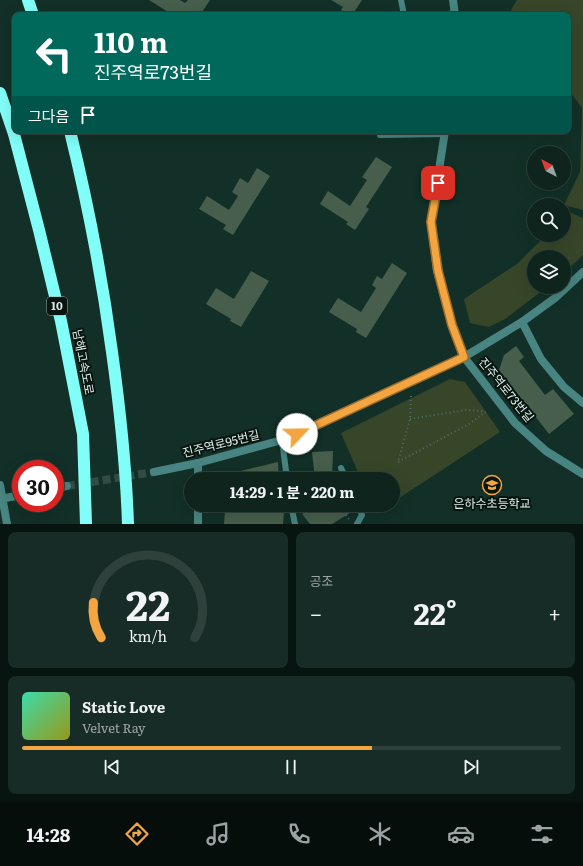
<!DOCTYPE html>
<html lang="ko">
<meta charset="utf-8">
<style>
body{margin:0;font-family:Literata,"Noto Sans KR",serif;background:#172c26;color:#f1f3f6;height:100vh;display:flex;flex-direction:column;font-size:15px;white-space:nowrap}
*{box-sizing:border-box;margin:0}
p{font-size:13px;color:#9ba4a4}
.icon{flex:none;width:22px;height:22px;fill:none;stroke:currentColor;stroke-width:2;stroke-linecap:round;stroke-linejoin:round}
.map{position:relative;height:524px;overflow:hidden}
.panel{display:flex;flex-direction:column;gap:8px;padding:8px;background:#081410;flex:1}
.panel>*{flex:none}
.top-card{position:absolute;left:12px;top:12px;width:559px;height:122px;border-radius:8px;box-shadow:0 4px 16px #0002,0 0 0 1px #2e413b;background:#00695c;color:#fff;overflow:hidden}
.needle{width:26px;rotate:319deg}
.fabs{position:absolute;left:527px;top:146px;display:grid;gap:8px}
.fabs a{display:grid;place-items:center;width:44px;height:44px;border-radius:50%;background:#0e241d;box-shadow:0 4px 16px #0002,0 0 0 1px #2e413b;font-size:20px}
.speed{position:absolute;left:12px;top:460px;display:flex;gap:8px;font-size:20px;font-weight:700;text-align:center}
.speed>*{display:grid;place-content:center;width:52px;height:52px;border-radius:50%;background:#0e241d;box-shadow:0 4px 16px #0002,0 0 0 1px #2e413b;line-height:1}
.speed .limit{border:6px solid #d22;background:#fff;color:#111}
.pin{position:absolute;display:grid;place-items:center;width:34px;height:34px;color:#fff;margin:-17px;border-radius:8px;box-shadow:0 2px 6px #0006}
.me{position:absolute;width:44px;margin:-22px;rotate:66deg;stroke-linejoin:round;filter:drop-shadow(0 0 3px #0008)}
.turn{display:flex;align-items:center;gap:14px;height:84px;padding:0 16px;font-size:18px}
.turn .icon{width:52px;height:52px;stroke-width:2.5}
.turn b{display:block;font-size:28px;line-height:34px}
.then{display:flex;align-items:center;height:38px;padding:0 16px;background:#0003;gap:8px;font-size:15px}
.big{font-size:30px;font-weight:700;line-height:1.1}
.panel .widget{flex:1;display:flex;flex-direction:column;justify-content:center;gap:6px;min-width:0;padding:0 14px;border-radius:8px;background:#172c26}
.panel .dial{align-items:center;gap:0}
.dial svg{height:104px;overflow:visible;fill:none;stroke:#2e413b;stroke-width:7;stroke-linecap:round;text-anchor:middle}
.dial text{fill:#f1f3f6;stroke:none}
.song{display:flex;align-items:center;gap:12px}
.cover{width:48px;height:48px;border-radius:6px;background:linear-gradient(135deg,hsl(160 70% 55%),hsl(60 70% 35%))}
.played{height:4px;border-radius:2px;background:linear-gradient(90deg,#f2a541 65%,#2e413b 65%)}
.keys{display:flex;justify-content:space-around;direction:ltr}
.heat{display:flex;justify-content:space-between;align-items:center;font-size:22px;direction:ltr}
.panel .tiles{flex:1;display:grid;gap:8px;grid-template-columns:1fr 1fr}
.widget:last-child{grid-column:span 2}
.trip{position:absolute;left:184px;top:472px;width:216px;height:40px;border-radius:20px;background:#0e241d;box-shadow:0 4px 16px #0002,0 0 0 1px #2e413b;font-weight:700;line-height:40px;text-align:center}
.menu{display:flex;height:64px;justify-content:space-around;align-items:center;background:#060e0c;color:#9ba4a4}
.menu .icon{width:28px;height:28px}
.menu .on{color:#f2a541}
.menu b{font-size:18px;color:#f1f3f6}
.map>svg:first-child{display:block}
.green{fill:#374629}
.building{fill:#475e4c}
.lines{fill:none;stroke-linecap:round;stroke-linejoin:round}
.minor-tunnel{stroke:#304c44;stroke-width:8;stroke-dasharray:8 4;stroke-linecap:butt}
.path{stroke:#526c64;stroke-width:2;stroke-dasharray:1 3;stroke-linecap:butt}
.service{stroke:#488481;stroke-width:6}
.minor{stroke:#488481;stroke-width:8}
.tertiary{stroke:#488481;stroke-width:8}
.motorway{stroke:#82fef8;stroke-width:12}
.route-casing{stroke:#9d6b2a;stroke-width:10}
.route{stroke:#f2a541;stroke-width:7}
.labels{text-anchor:middle;stroke-width:4;stroke-linejoin:round;paint-order:stroke}
.shield{fill:#091511;stroke:#9dada7;stroke-width:1}
.shield-label{font-size:11px;font-weight:bold;fill:#dceee7}
.street-label{font-size:12px;fill:#dceee7;stroke:#091511}
.poi-label{font-size:12px;fill:#dceee7;stroke:#091511}
</style>
<div class="map">
<svg width="583" height="524" viewBox="0 0 583 524">
<rect width="100%" height="100%" fill="#123027"/>
<g class="green">
<polygon points="517,0 583,0 583,210 564,205 580,172 582,108 568,89 568,15 515,15 511,10"/>
<polygon points="564,210 583,218 583,255 564,273 564,257 534,257 534,287 547,287 505,319 489,327 470,323 464,299 517,264 546,235 564,235"/>
<polygon points="450,379 465,382 500,432 393,502 393,479 361,479 341,433"/>
</g>
<g class="building">
<polygon points="149,0 180,0 185,3 188,0 210,0 200,15 173,15"/>
<polygon points="331,0 362,0 352,15 349,15 341,10 343,7"/>
<polygon points="376,157 392,167 366,207 369,209 355,230 346,224 348,222 320,204 328,191 350,206 367,180 362,177"/>
<polygon points="257,168 270,176 233,235 223,229 226,225 199,209 207,196 229,210 238,196 232,192 240,178 248,183"/>
<polygon points="392,263 407,273 366,338 356,332 357,329 329,312 338,298 361,312 376,288 372,285 377,276 382,279"/>
<polygon points="251,271 269,281 241,327 230,321 231,319 206,304 216,288 234,299"/>
<polygon points="516,346 524,357 519,361 545,395 553,389 574,414 549,434 499,370 504,355"/>
<polygon points="333,451 332,479 315,479 312,452"/>
<polygon points="278,462 279,479 221,479 220,476"/>
<polygon points="314,505 347,505 353,511 332,524 310,524 302,514"/>
<polygon points="225,511 284,512 283,524 224,524"/>
</g>
<g class="lines">
<polyline class="minor-tunnel" points="67,486 154,472"/>
<g class="path">
<polyline points="411,396 410,419 398,462 469,424 488,410"/>
<polyline points="410,419 466,410 484,411"/>
<polyline points="346,515 350,521"/>
</g>
<g class="service">
<polyline points="401,0 404,15"/>
<polyline points="441,15 454,13"/>
<polyline points="380,135 444,134"/>
<polyline points="282,440 287,479"/>
<polyline points="341,468 346,479"/>
<polyline points="291,505 295,524"/>
<polyline points="357,524 362,515 358,505"/>
</g>
<g class="minor">
<polyline points="522,322 541,359 564,387 583,403"/>
<polyline points="154,472 198,463 282,440 464,357 522,322 555,298 583,272"/>
<polyline points="198,479 198,463"/>
<polyline points="0,485 7,524"/>
<polyline points="55,488 67,486"/>
<polyline points="0,499 21,495"/>
<polyline points="198,524 198,505"/>
</g>
<g class="tertiary">
<polyline points="453,0 455,15"/>
<polyline points="445,131 431,222 437,271 452,325 464,357 515,423 546,451 583,474"/>
</g>
<g class="motorway">
<polyline points="28,0 33,15"/>
<polyline points="0,93 14,134 39,230 61,321 83,434 86,524"/>
<path d="M70,131C88,204 102,277 112,352C120,409 126,466 128,524"/>
</g>
</g>
<g class="lines">
<defs>
<polyline id="route" points="297,434 464,357 452,325 438,271 431,222 438,183"/>
</defs>
<use href="#route" class="route-casing"/>
<use href="#route" class="route"/>
</g>
<defs>
<symbol id="school-ring" viewBox="-11 -11 22 22"><circle r="9.5" fill="#091511" stroke="#f2a541" stroke-width="1.5"/><path d="M0-5L7-2L0 1L-7-2ZM-4 1L0 2.5L4 1V4Q0 6-4 4Z" fill="#f2a541"/></symbol>
</defs>
<g fill-rule="evenodd">
<use href="#school-ring" x="481" y="474" width="22" height="22"/>
</g>
<g class="labels">
<rect class="shield" x="47" y="297" width="20" height="18" rx="3"/>
<g class="shield-label">
<text x="57" y="310">10</text>
</g>
<g class="street-label">
<text transform="translate(83 362) rotate(79)" y="4">남해고속도로</text>
<text transform="translate(506 390) rotate(51)" y="4">진주역로73번길</text>
<text transform="translate(221 444) rotate(-14)" y="4">진주역로95번길</text>
</g>
<g class="poi-label">
<text x="492" y="508">은하수초등학교</text>
</g>
</g>
</svg>
<div class="fabs">
<a><svg class="needle" viewBox="-14 -14 28 28"><path d="M0-13l5 13h-10z" fill="#e53935"/><path d="M0 13l5-13h-10z" fill="#9ba4a4"/></svg></a>
<a><svg class="icon" aria-label="search" viewBox="0 0 24 24"><circle cx="10" cy="10" r="6"/><path d="M15 15l6 6"/></svg></a>
<a><svg class="icon" aria-label="layers" viewBox="0 0 24 24"><path d="M12 4l9 5-9 5-9-5zM3 14l9 5 9-5"/></svg></a>
</div>
<div class="speed"><div class="limit">30</div></div>
<div class="pin" style="left:438px;top:183px;background:#d93025"><svg class="icon" aria-label="arrive" viewBox="0 0 24 24"><path d="M6 21V4h12l-3 4 3 4H6"/></svg></div>
<svg class="me" style="left:297px;top:434px" viewBox="-20 -20 40 40"><circle r="19" fill="#fff"/><path d="M0-13L10 11 0 6-10 11z" fill="#f2a541"/></svg>
<div class="trip">14:29 · 1 분 · 220 m</div>
<div class="top-card">
<div class="turn"><svg class="icon" aria-label="left" viewBox="0 0 24 24"><path d="M17 20v-9H6M10 6l-5 5 5 5"/></svg><div><b>110 m</b>진주역로73번길</div></div>
<div class="then">그다음<svg class="icon" aria-label="arrive" viewBox="0 0 24 24"><path d="M6 21V4h12l-3 4 3 4H6"/></svg></div>
</div>
</div>
<section class="panel">
<div class="tiles">
<div class="widget dial"><svg viewBox="0 0 100 80">
<path d="M14 69A42 42 0 1 1 86 69"/>
<path d="M14 69A42 42 0 0 1 8 42" stroke="#f2a541"/>
<text x="50" y="56" font-size="32" font-weight="700">22</text>
<text x="50" y="72" font-size="11">km/h</text>
</svg></div>
<div class="widget"><p>공조</p>
<div class="heat"><a>−</a><b class="big">22°</b><a>+</a></div>
</div>
<div class="widget">
<div class="song"><i class="cover"></i><div><b>Static Love</b><p>Velvet Ray</p></div></div>
<div class="played"></div>
<div class="keys"><svg class="icon" aria-label="previous" viewBox="0 0 24 24"><path d="M18 5L8 12l10 7zM5 5v14"/></svg><svg class="icon" aria-label="pause" viewBox="0 0 24 24"><path d="M8 5v14M16 5v14"/></svg><svg class="icon" aria-label="next" viewBox="0 0 24 24"><path d="M6 5l10 7-10 7zM19 5v14"/></svg></div>
</div>
</div>
</section>
<nav class="menu">
<b>14:28</b>
<svg class="icon on" aria-label="directions" viewBox="0 0 24 24"><path d="M12 3l9 9-9 9-9-9zM9 14v-3h6M13 9l2 2-2 2"/></svg>
<svg class="icon" aria-label="music" viewBox="0 0 24 24"><path d="M9 18V5l10-2v13"/><circle cx="6" cy="18" r="3"/><circle cx="16" cy="16" r="3"/></svg>
<svg class="icon" aria-label="phone" viewBox="0 0 24 24"><path d="M5 4h4l2 5-3 2q2 4 5 5l2-3 5 2v4C11 20 4 13 5 4z"/></svg>
<svg class="icon" aria-label="climate" viewBox="0 0 24 24"><path d="M12 3v18M4 7l16 10M4 17L20 7"/></svg>
<svg class="icon" aria-label="car" viewBox="0 0 24 24"><path d="M5 17H2v-5l4-1 3-4h7l3 4 3 1v5h-3M9 17h6M6 11h13"/><circle cx="7" cy="17" r="2"/><circle cx="17" cy="17" r="2"/></svg>
<svg class="icon" aria-label="filters" viewBox="0 0 24 24"><path d="M4 7h16M4 17h16"/><circle cx="9" cy="7" r="2"/><circle cx="15" cy="17" r="2"/></svg>
</nav>
